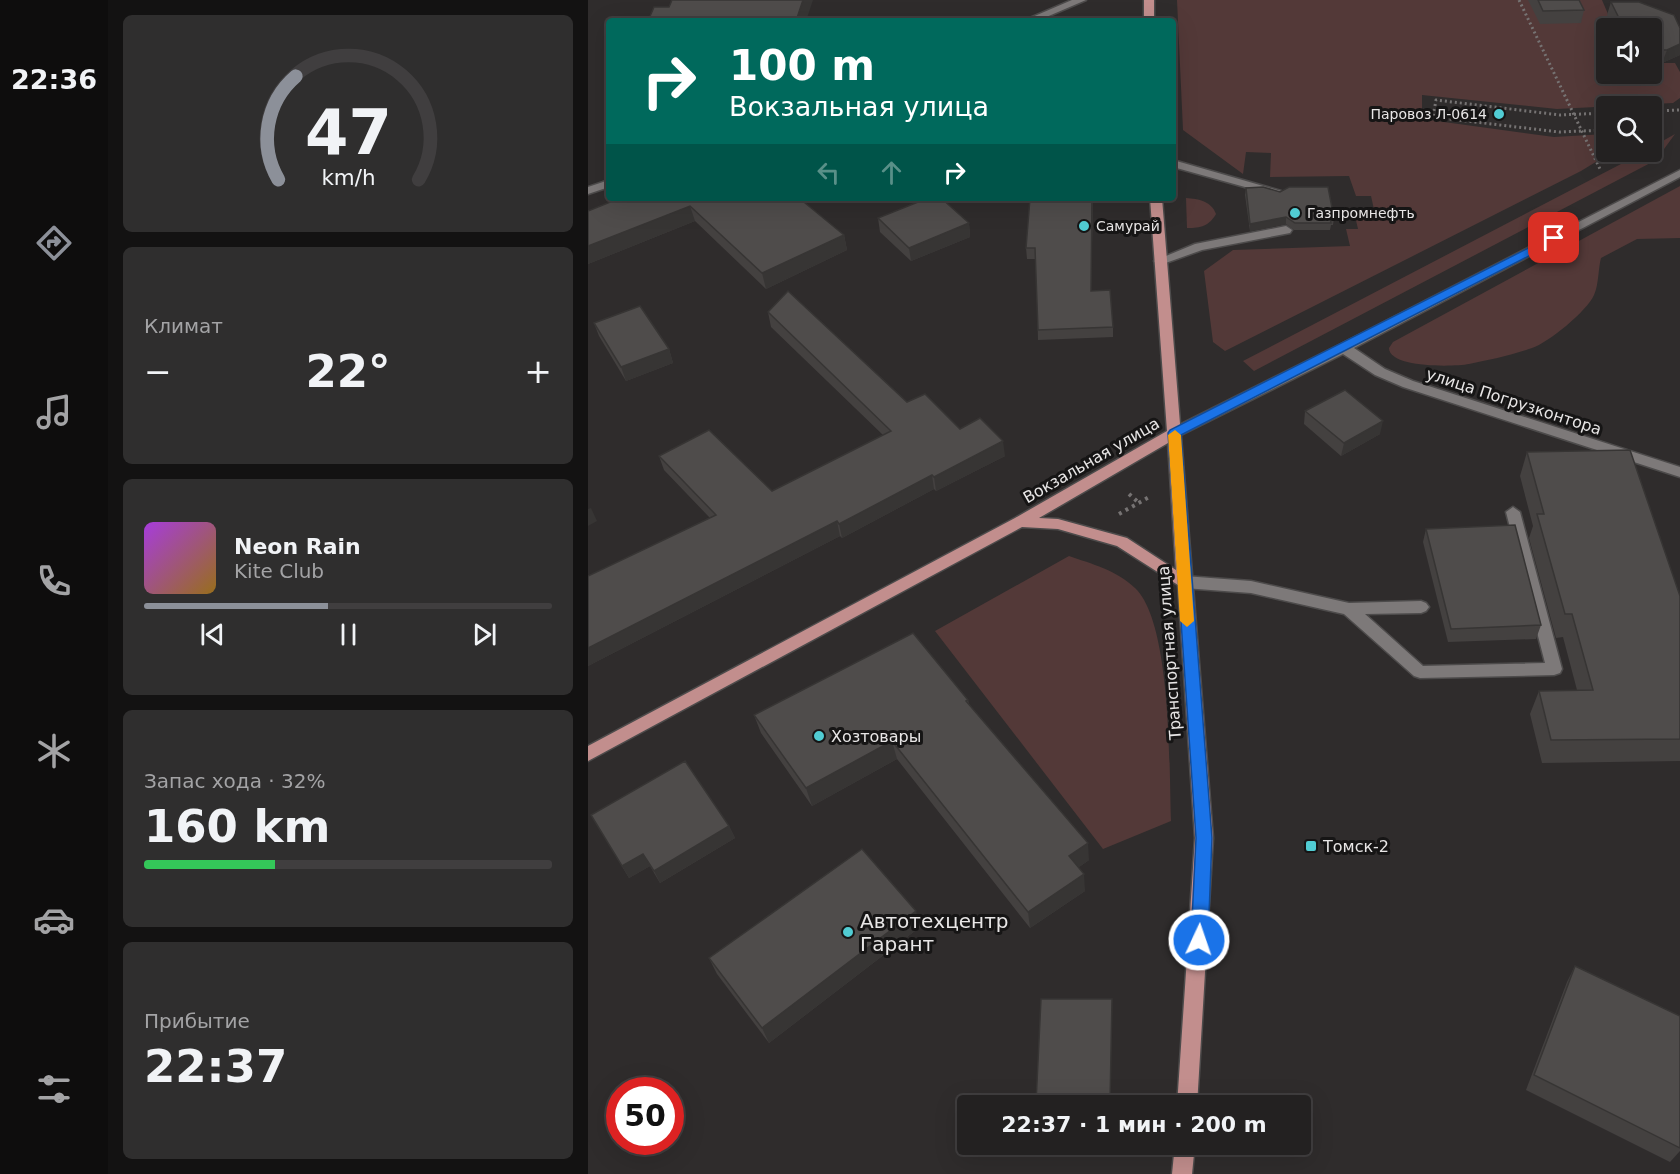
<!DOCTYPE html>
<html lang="ru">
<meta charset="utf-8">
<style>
body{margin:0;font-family:"DejaVu Sans",sans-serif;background:#2f2e2e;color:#f1f3f6;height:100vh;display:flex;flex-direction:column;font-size:22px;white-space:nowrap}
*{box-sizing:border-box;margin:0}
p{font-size:20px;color:#a3a3a5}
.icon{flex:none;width:33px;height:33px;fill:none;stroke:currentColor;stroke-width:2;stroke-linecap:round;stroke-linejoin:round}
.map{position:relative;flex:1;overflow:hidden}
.details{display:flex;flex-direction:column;gap:15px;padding:15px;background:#131212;width:480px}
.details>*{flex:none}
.hud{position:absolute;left:18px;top:18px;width:570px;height:183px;border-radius:6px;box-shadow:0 6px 24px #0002,0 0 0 2px #403e3f;background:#00695c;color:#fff;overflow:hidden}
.buttons{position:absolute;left:1008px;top:18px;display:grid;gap:12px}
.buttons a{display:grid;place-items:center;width:66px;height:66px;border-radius:6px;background:#232121;box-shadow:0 6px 24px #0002,0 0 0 2px #403e3f;font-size:30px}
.speed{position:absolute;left:18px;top:1077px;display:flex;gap:12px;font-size:30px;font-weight:700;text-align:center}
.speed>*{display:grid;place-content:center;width:78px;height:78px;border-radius:50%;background:#232121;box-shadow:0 6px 24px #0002,0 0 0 2px #403e3f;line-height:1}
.speed .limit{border:9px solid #d22;background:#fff;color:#111}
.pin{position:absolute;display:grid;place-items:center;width:51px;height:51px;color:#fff;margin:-26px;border-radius:12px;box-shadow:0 3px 9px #0006}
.me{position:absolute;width:66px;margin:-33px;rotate:3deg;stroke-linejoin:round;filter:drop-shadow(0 0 4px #0008)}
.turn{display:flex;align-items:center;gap:21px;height:126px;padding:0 24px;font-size:27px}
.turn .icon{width:78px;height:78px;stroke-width:2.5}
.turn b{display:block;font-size:42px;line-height:51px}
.lanes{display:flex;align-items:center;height:57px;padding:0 24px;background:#0003;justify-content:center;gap:30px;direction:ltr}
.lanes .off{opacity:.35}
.big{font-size:45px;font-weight:700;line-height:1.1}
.details .tile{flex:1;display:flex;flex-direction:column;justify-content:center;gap:9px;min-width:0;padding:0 21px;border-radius:9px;background:#2f2e2e}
.details .dial{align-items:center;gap:0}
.dial svg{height:156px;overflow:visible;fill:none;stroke:#403e3f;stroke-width:7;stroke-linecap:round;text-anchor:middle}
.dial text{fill:#f1f3f6;stroke:none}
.song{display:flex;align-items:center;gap:18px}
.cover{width:72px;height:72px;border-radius:9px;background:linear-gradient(135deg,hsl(280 70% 55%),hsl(40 70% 35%))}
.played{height:6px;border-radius:3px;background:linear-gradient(90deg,#8c9099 45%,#403e3f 45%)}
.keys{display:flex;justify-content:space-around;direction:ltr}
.heat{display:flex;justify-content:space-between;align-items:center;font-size:33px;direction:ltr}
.charge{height:9px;border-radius:4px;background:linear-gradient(90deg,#34c759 32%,#403e3f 0)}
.trip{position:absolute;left:369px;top:1095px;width:354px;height:60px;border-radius:6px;background:#232121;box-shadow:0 6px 24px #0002,0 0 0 2px #403e3f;font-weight:700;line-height:60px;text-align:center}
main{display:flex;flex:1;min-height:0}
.tab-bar{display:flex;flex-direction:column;width:108px;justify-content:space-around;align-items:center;background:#0e0d0d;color:#a3a3a5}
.tab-bar .icon{width:42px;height:42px}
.tab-bar .active{color:#8c9099}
.tab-bar b{font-size:27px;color:#f1f3f6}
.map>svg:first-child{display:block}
.green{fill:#533938}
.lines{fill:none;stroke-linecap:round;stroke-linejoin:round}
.minor-casing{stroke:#4d4b4b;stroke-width:3}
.major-casing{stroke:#4d4b4b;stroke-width:3}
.path-far1{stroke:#767373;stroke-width:3;stroke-dasharray:2 3;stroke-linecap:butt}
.path{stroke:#767373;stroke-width:4;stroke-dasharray:3 4.5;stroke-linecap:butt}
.minor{fill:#7d7979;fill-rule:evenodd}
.major{fill:#c28e8d;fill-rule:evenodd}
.wall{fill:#444140}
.shaded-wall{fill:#373534}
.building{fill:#4f4c4b;stroke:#373534;stroke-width:1.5}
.route{fill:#1a73e8;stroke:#114b97;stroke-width:1.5}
.slow{fill:#f59e0b}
.poi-dot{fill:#51ccd3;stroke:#161515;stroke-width:2}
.labels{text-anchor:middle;stroke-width:6;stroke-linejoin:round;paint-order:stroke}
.far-poi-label{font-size:14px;fill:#e8e6e6;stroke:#161515;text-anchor:start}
.street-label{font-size:16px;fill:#e8e6e6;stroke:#161515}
.poi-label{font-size:16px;fill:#e8e6e6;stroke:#161515;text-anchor:start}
.near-poi-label{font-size:20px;fill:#e8e6e6;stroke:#161515;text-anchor:start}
</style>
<main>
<nav class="tab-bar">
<b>22:36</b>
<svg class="icon active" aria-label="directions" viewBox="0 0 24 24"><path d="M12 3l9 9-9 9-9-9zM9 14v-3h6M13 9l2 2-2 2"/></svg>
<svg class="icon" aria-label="music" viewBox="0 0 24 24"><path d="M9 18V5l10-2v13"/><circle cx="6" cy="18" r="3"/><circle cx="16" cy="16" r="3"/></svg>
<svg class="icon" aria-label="phone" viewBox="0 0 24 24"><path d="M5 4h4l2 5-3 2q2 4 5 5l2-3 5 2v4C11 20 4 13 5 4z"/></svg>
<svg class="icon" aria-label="climate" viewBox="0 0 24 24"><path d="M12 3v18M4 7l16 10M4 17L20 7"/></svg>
<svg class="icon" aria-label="car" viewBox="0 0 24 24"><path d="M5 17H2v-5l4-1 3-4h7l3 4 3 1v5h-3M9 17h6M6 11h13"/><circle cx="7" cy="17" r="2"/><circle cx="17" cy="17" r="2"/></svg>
<svg class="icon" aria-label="filters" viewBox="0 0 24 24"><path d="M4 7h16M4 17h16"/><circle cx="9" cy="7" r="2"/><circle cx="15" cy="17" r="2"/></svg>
</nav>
<section class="details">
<div class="tile dial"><svg viewBox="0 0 100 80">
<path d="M14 69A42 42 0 1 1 86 69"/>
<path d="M14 69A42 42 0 0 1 23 16" stroke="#8c9099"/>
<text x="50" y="56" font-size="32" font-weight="700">47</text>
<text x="50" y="72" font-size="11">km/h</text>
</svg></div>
<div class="tile"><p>Климат</p>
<div class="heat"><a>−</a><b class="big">22°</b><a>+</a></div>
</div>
<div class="tile">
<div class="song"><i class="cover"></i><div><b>Neon Rain</b><p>Kite Club</p></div></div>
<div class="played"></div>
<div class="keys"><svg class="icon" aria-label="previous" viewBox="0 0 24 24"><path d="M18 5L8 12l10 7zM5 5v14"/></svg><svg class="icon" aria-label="pause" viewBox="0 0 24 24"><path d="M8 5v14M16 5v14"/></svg><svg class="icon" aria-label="next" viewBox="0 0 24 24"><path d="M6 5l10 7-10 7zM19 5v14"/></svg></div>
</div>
<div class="tile"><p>Запас хода · 32%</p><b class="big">160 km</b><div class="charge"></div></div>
<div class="tile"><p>Прибытие</p><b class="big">22:37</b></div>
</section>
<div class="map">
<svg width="1092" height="1174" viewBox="0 0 1092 1174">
<rect width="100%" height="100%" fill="#2f2c2c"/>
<g class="green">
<polygon points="589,0 1014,0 1026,28 1018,28 1018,74 1064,74 1064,63 1087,63 1092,72 1092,98 1085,103 969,109 834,95 834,119 966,137 1018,134 1018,152 1024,152 993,171 637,351 625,342 616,271 645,250 762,246 758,229 770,229 767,216 787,214 783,196 768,196 761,176 682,177 683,153 658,152 655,174 595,130"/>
<polygon points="1087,134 1068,160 666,371 655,361 1056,152 1064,152 1064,147"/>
<path d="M1092,186V238L1049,239L1013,258C1010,269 1011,284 1006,295C999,311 960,343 944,348C924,355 901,360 881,364C865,367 801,368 801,348L805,342Z"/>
<path d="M598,198C611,199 623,201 628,214C621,226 613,228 599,228Z"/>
<path d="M481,556C504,564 528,570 547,588C584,623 581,769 583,821L515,849L347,631Z"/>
</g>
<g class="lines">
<defs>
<g id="minor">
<polygon points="484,0 498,0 449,21 435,21"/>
<polygon points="585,160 693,191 695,193 689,196 585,167"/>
<polygon points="1092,170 1092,177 766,348 797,369 825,381 1092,467 1092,477 815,387 787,375 755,354 591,436 581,436 579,433 581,430 751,345"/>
<polygon points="21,180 21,187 0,194 0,187"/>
<polygon points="698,226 704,230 702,233 614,250 572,265 566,261 607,244"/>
<polygon points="925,507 932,512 974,669 972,673 966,675 832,678 826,676 756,614 663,593 596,588 591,586 589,582 591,578 596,576 663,581 761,603 833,601 838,603 841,607 838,611 833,613 777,614 835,666 957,663 918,512"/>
</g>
<g id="major">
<rect x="556" y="0" width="10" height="21"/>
<path d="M562,198H574L625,838L609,1106H589L607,838L590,585L529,546L470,529L434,527L0,761V746L427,518L579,431ZM580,443L588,570L539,538L470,519L451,518Z"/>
<polygon points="587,1144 607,1144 604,1174 584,1174"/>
</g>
</defs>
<use href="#minor" class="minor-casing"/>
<use href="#major" class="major-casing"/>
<g class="path-far1">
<polyline points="931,0 1012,169"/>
<polyline points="1064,111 1092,110"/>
<polyline points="1018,113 972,115 848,100 845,117 971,132 1018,130"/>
<polyline points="1064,128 1071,128"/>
</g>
<g class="path">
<polyline points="541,494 551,503"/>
<polyline points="531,514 563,496"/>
</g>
<use href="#minor" class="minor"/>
<use href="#major" class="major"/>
</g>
<g class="wall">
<polygon points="940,0 991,0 996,10 993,23 952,24"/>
<polygon points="1023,2 1092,28 1092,55 1074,63 1064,63 1064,28 1026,28 1019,15"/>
<polygon points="658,188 746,218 745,225 743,225 742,230 706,230 698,224 662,231 657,195"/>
<polygon points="211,198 256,235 259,250 178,289 107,221 0,264 0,211"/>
<polygon points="505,198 503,291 525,327 525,337 450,340 448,259 439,259 438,248"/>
<polygon points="290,218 381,223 382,237 323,261 292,232"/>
<polygon points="180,312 319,402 372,429 417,456 348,491 346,489 254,538 252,536 0,666 0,576 122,518 76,470 71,456 184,491 295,435 183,327"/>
<polygon points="6,323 81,349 85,363 38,381 11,336"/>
<polygon points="717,411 792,434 753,456 716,424"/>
<polygon points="939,452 1092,596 1092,761 954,763 942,714 951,691 989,690 975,637 968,638 941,538 945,526 932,476"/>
<polygon points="838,529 953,625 948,639 860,642 835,542"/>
<polygon points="380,700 381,704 501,860 491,867 497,891 442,928 309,759 224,806 173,733 166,715"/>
<polygon points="3,815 141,826 147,838 72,883 62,866 41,878"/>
<polygon points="332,927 181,1043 129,974 121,958"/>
<polygon points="987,966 1092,1016 1092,1151 1082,1162 938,1090 979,982"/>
<polygon points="524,1010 522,1106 448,1106 448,1103"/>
</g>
<g class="shaded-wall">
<polygon points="215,0 225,0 218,21 208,21"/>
<polygon points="1092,44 1092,55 1074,63 1079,50"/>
<polygon points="102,206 107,221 0,264 0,246"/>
<polygon points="698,217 698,224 662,231 662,224"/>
<polygon points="381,223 382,237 323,261 321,248"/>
<polygon points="256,235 259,250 178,289 174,273"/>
<polygon points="81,349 85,363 38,381 33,367"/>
<polygon points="795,421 792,434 753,456 756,443"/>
<polygon points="415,441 417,456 348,491 346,477"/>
<polygon points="344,475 346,489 254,538 251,524"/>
<polygon points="3,508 9,521 0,526 0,509"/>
<polygon points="249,521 252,536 0,666 0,648"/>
<polygon points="304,741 309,759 224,806 218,788"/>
<polygon points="141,826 147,838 72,883 66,871"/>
<polygon points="500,843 501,860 483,873 481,856"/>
<polygon points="55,854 62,866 41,878 34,866"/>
<polygon points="496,874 497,891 442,928 440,912"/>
<polygon points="328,911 332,927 181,1043 174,1028"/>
</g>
<g class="building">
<polygon points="84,0 215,0 208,21 60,21 66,7 81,7"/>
<polygon points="950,0 991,0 996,10 955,11"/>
<polygon points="1023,2 1051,2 1086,15 1092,28 1092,44 1079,50 1064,50 1064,28 1036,28"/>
<polygon points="675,187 692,192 701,187 740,187 746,218 742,218 743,223 707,223 698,217 662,224 658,188"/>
<polygon points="32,198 211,198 256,235 174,273 102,206 0,246 0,211"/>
<polygon points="340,198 353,198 381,223 321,248 290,218"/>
<polygon points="442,198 504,198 503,291 522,290 525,327 450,330 447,248 438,248"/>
<polygon points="200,291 319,402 337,394 372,429 392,418 415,441 346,477 344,475 251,524 249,521 0,648 0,576 128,515 71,456 121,430 184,491 303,431 180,312"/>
<polygon points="52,306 81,349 33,367 6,323"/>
<polygon points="757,390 795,421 756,443 717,411"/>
<polygon points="1042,450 1092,596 1092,739 963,740 951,691 1005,690 984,614 977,614 949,514 956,514 939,452"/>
<polygon points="927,525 953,625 863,629 838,529"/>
<polygon points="325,633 380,700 378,701 500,843 481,856 496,874 440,912 304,741 218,788 166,715"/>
<polygon points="97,761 141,826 66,871 55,854 34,866 3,815"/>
<polygon points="274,849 328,911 174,1028 121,958"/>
<polygon points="987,966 1092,1016 1092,1148 946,1075"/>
<polygon points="453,999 524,999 522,1104 448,1103"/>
</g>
<polygon class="route" points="966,235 972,238 970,241 593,435 624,838 620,940 617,945 611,947 605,945 603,940 608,838 580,433 582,430"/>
<polygon class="slow" points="587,430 593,435 606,621 599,627 592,621 580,435"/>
<g class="poi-dot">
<circle cx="911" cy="114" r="6"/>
<circle cx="707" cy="213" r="6"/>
<circle cx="496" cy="226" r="6"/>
<circle cx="231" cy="736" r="6"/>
<rect x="717" y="840" width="12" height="12" rx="3"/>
<circle cx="260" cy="932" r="6"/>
</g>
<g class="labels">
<g class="far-poi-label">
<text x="899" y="119" text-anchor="end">Паровоз Л-0614</text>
<text x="719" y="218">Газпромнефть</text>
<text x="508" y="231">Самурай</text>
</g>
<g class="street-label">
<text transform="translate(926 401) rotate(18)" y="6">улица Погрузконтора</text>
<text transform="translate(503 460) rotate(-30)" y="6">Вокзальная улица</text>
<text transform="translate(581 653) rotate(-94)" y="6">Транспортная улица</text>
</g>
<g class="poi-label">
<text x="243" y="742">Хозтовары</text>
<text x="735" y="852">Томск-2</text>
</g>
<g class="near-poi-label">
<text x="272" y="928">Автотехцентр<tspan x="272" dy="23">Гарант</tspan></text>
</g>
</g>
</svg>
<div class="buttons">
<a><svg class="icon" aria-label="sound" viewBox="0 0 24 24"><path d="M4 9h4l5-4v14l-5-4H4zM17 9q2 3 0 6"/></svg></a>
<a><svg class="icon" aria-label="search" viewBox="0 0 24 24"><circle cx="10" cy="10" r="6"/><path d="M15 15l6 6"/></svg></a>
</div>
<div class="speed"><div class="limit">50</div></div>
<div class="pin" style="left:966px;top:238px;background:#d93025"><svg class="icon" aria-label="arrive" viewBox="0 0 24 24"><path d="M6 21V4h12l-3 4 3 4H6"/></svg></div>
<svg class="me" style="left:611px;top:940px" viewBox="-20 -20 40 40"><circle r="17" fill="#1a73e8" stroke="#fff" stroke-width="3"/><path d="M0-11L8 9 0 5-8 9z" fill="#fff"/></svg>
<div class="trip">22:37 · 1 мин · 200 m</div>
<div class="hud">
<div class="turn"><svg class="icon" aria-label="right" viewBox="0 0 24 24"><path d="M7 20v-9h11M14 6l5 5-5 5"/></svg><div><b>100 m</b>Вокзальная улица</div></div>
<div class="lanes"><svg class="icon off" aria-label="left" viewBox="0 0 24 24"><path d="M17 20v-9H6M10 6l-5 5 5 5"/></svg><svg class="icon off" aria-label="ahead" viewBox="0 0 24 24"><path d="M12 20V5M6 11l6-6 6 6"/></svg><svg class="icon" aria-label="right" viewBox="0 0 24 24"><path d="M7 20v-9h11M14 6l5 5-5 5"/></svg></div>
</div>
</div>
</main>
